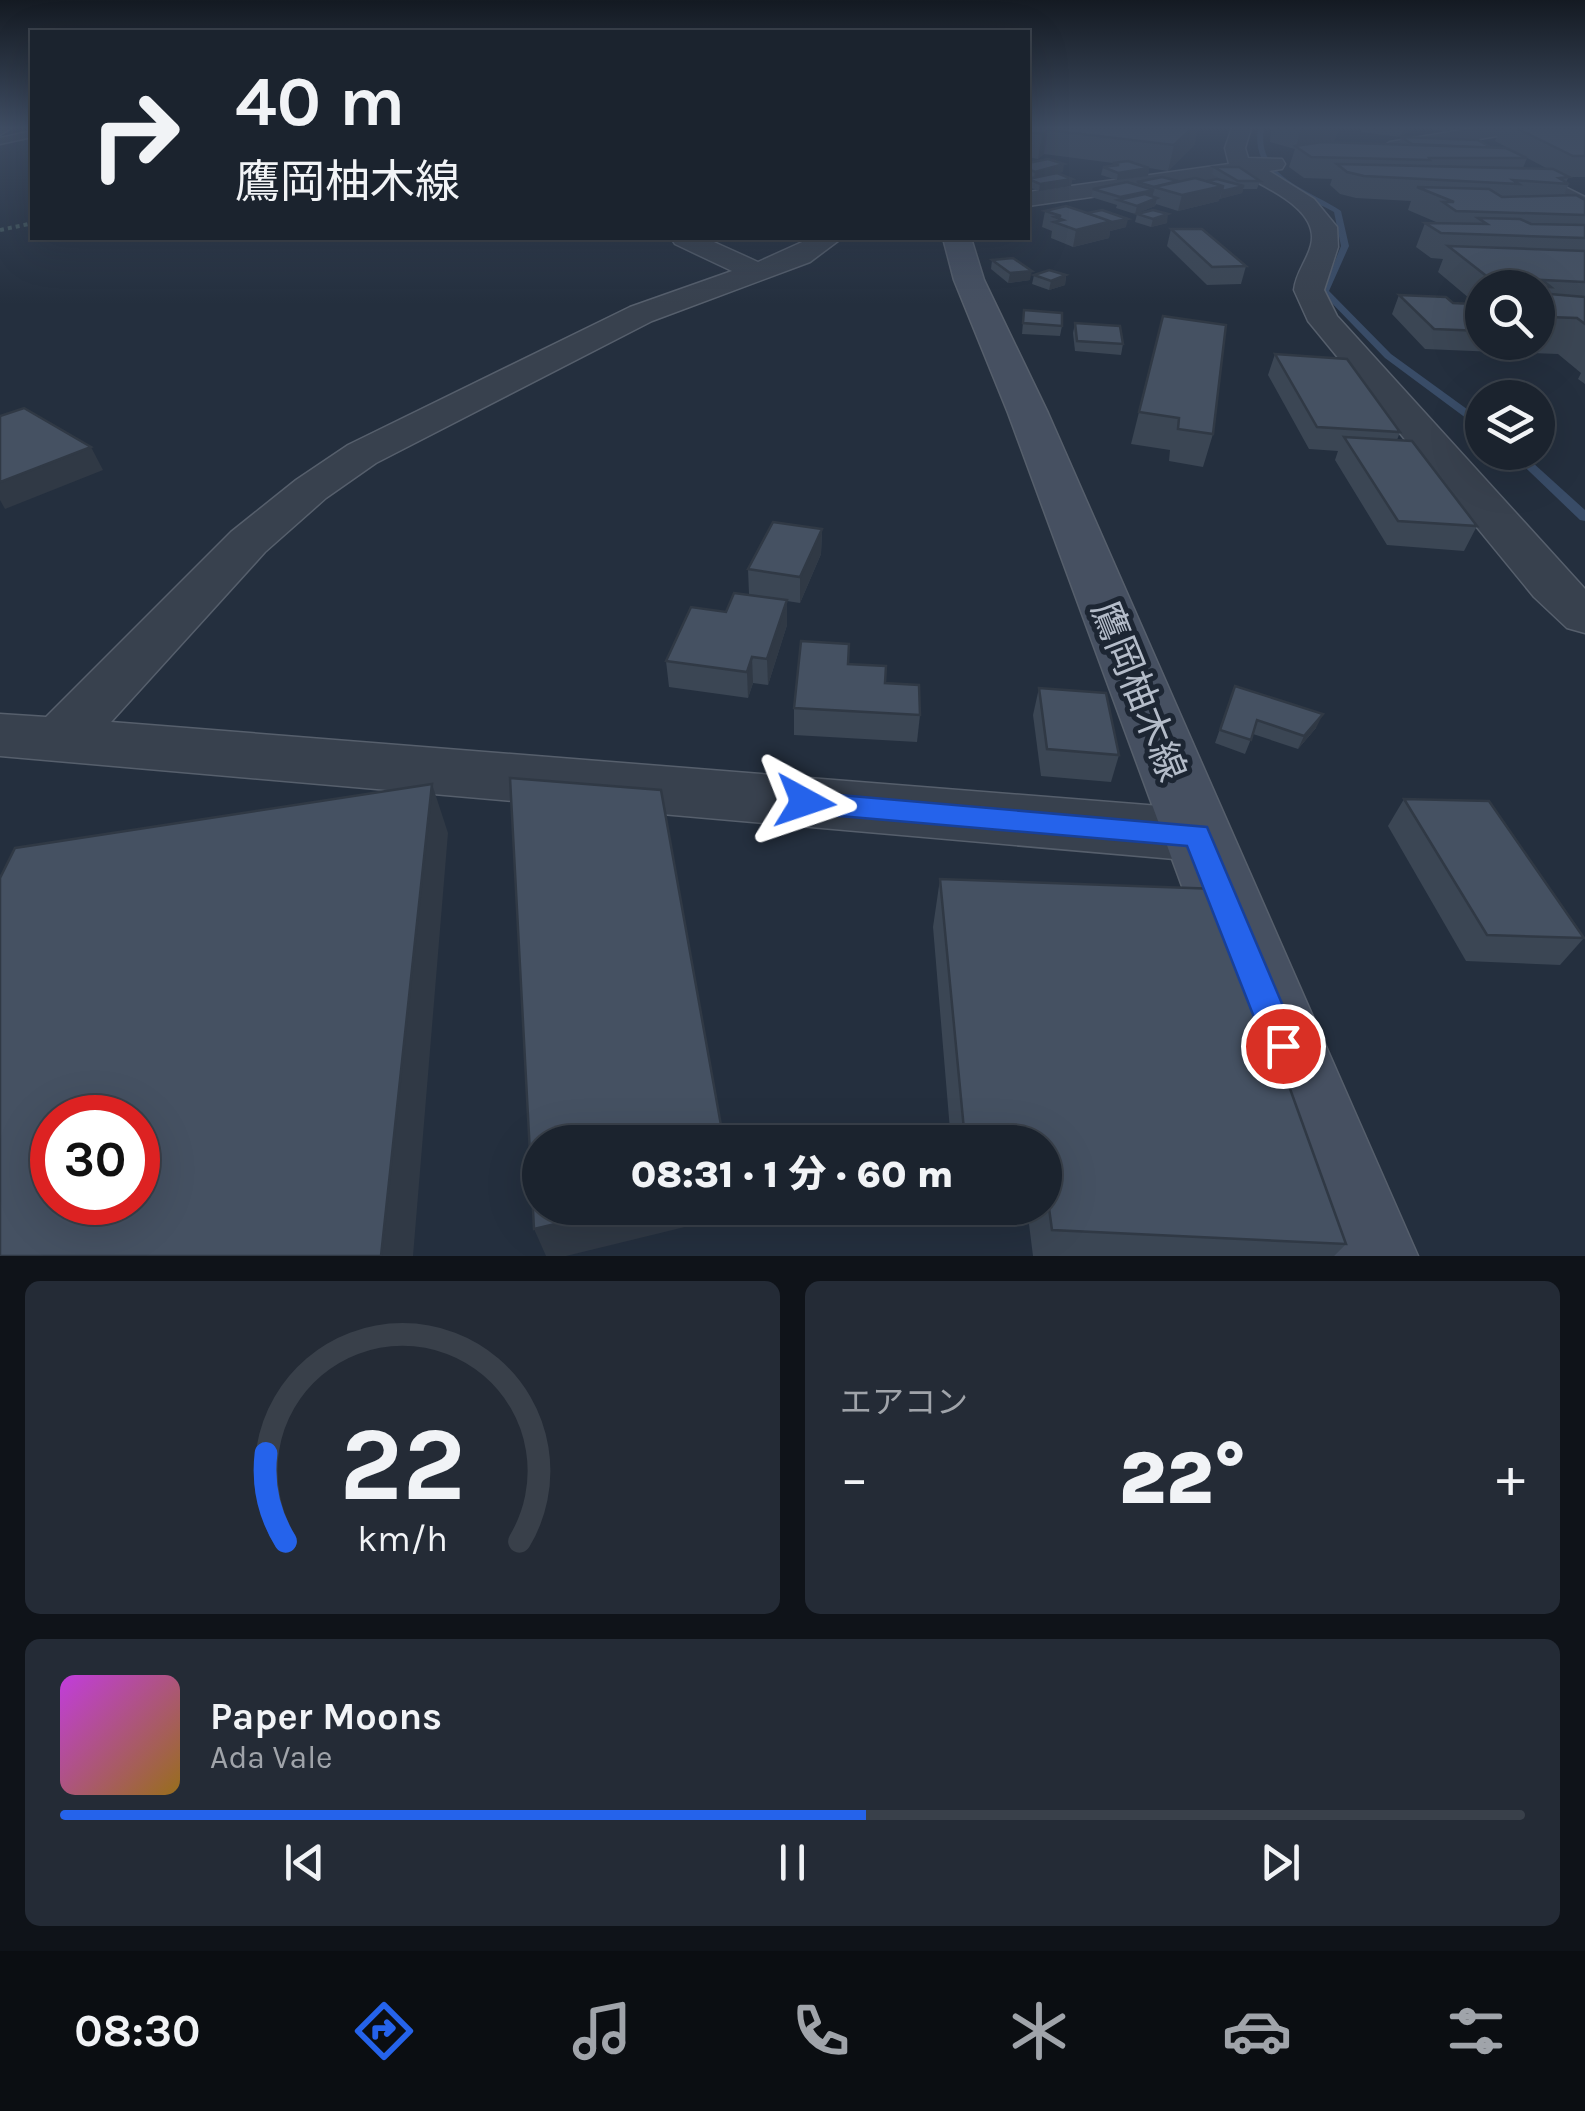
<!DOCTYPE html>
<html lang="ja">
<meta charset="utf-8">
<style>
body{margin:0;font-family:Karla,"Noto Sans JP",sans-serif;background:#242b36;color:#f1f3f6;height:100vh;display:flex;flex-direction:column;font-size:38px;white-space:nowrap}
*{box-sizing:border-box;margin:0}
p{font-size:32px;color:#a0a4aa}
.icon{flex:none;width:55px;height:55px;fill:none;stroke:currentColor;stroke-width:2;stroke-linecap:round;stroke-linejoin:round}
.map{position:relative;height:1256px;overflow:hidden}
.details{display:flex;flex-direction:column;gap:25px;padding:25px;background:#0f1319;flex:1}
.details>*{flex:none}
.hud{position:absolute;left:30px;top:30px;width:1000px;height:210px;border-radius:0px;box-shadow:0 10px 40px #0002,0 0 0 2px #39404a;background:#1b232e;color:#f1f3f6;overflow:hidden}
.fabs{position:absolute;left:1465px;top:270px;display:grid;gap:20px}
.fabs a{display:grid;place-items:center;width:90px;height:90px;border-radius:50%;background:#1b232e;box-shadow:0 10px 40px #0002,0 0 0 2px #39404a;font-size:50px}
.speed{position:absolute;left:30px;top:1095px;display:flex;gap:20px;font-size:50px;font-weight:700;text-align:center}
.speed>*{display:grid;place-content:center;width:130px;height:130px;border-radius:50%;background:#1b232e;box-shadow:0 10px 40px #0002,0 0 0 2px #39404a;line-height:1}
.speed .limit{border:15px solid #d22;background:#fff;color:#111}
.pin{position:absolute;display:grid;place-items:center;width:85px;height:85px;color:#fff;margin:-42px;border:5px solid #fff;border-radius:50%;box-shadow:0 2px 10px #0007}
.me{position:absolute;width:110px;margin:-55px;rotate:95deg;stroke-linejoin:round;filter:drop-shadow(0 0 8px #0008)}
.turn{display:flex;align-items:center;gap:35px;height:210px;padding:0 40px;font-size:45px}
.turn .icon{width:130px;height:130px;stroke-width:2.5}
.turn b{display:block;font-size:70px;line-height:85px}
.big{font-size:75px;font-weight:800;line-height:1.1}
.details .widget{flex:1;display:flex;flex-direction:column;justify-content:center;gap:15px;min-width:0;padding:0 35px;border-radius:15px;background:#242b36}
.details .dial{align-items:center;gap:0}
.dial svg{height:260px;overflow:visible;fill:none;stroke:#39404a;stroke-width:7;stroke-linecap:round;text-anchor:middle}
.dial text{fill:#f1f3f6;stroke:none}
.song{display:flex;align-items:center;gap:30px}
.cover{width:120px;height:120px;border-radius:15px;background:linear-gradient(135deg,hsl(290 70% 55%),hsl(40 70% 35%))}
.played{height:10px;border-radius:5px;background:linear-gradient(90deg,#2563eb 55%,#39404a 55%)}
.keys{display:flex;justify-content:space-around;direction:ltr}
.heat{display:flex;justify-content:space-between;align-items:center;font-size:55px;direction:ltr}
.details .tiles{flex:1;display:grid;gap:25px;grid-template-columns:1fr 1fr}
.widget:last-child{grid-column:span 2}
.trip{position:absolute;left:522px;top:1125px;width:540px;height:100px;border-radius:50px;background:#1b232e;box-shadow:0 10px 40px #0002,0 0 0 2px #39404a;font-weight:800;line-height:100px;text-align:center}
.tab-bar{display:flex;height:160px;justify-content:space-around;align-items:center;background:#0b0e12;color:#a0a4aa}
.tab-bar .icon{width:70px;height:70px}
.tab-bar .on{color:#2563eb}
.tab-bar b{font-size:45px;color:#f1f3f6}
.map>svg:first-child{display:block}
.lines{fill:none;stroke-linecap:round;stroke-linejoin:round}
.stream{fill:#394c67;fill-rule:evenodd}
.service-casing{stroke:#565f6c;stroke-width:3}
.minor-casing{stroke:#565f6c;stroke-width:3}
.secondary-casing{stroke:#565f6c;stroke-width:3}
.path{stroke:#44595c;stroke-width:4;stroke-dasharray:4 4;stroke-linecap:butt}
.service{fill:#38414e;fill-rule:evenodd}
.minor{fill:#38414e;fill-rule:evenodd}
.secondary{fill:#465061;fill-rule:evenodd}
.wall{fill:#3b4654}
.shaded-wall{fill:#303945}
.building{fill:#455162;stroke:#303945;stroke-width:2.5;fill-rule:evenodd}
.route{fill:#2563eb;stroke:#184099;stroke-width:2.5}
.labels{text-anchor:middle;stroke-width:10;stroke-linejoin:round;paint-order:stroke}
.street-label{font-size:38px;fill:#b4bcc9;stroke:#1d2633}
</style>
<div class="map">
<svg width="1585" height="1256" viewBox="0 0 1585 1256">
<rect width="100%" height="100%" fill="#242f3e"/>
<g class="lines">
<g class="stream">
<path d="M1258,128H1264C1256,177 1308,189 1341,211L1349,246L1329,291L1391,354L1482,420V428L1478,427L1385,358L1322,293L1341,246L1334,212C1299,193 1250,175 1258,128Z"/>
<polygon points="1509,452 1521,452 1585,510 1585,521 1580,520"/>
</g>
<defs>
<g id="service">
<polygon points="32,131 32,137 0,144 0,138"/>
<polygon points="1537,173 1585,197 1585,204 1533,178"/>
</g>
<g id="minor">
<polygon points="0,128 11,128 0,135"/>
<path d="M1232,128H1251L1245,148L1248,158L1282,159L1285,164L1282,169L1269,171L1314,199L1337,227L1338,247L1324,290L1337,316L1585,589V633L1567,628L1534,597L1308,321L1294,290C1296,272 1307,261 1311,245C1320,210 1268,189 1244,175L1028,206V192L1229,164L1225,148Z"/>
<polygon points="1474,128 1518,128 1509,134 1390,154 1380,148 1390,142"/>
<polygon points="671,238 705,238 758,262 811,238 842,238 810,262 652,321 376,463 326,498 265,552 111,722 1197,809 1220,816 1230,835 1220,854 1197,861 0,756 0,714 46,717 231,532 296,480 348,445 630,307 732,271 675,244"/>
</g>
<polygon id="secondary" points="943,238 971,238 984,280 1048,413 1418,1256 1318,1256 1008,413 954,280"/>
</defs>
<use href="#service" class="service-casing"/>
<use href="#minor" class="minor-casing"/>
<use href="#secondary" class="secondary-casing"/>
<polyline class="path" points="0,230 29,224"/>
<use href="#service" class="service"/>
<use href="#minor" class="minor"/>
<use href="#secondary" class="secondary"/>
</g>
<g class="wall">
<polygon points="1028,128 1195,144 1168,171 1149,168 1148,176 1117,180 1101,175 1103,167 1112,166 1113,163 1044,154 1038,159 1028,157"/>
<polygon points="1271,128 1339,128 1334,142 1399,144 1401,137 1492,148 1527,158 1523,168 1548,169 1495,141 1501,128 1585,128 1585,177 1567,177 1569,177 1566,182 1569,184 1563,196 1585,200 1585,384 1578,379 1581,373 1558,354 1531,353 1519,342 1538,342 1538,288 1482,288 1482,309 1438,272 1443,259 1431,258 1416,247 1425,223 1435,223 1436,222 1408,210 1411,201 1356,198 1340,194 1330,185 1332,179 1304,178 1289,167 1295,149 1270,142"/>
<polygon points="1362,128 1415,128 1400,137 1361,132"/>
<polygon points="1428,128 1459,128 1444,132"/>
<polygon points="1028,163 1063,172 1056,173 1072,179 1071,186 1039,191 1028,187 1028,178 1030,178 1028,177"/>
<polygon points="1214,167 1260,181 1257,189 1243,189 1242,193 1219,199 1219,201 1178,211 1156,204 1155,206 1135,214 1116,208 1117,205 1091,197 1093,189 1136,184 1137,182 1221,180 1212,174"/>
<polygon points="1045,211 1126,227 1110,231 1109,238 1073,247 1051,238 1052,231 1042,227"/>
<polygon points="1137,214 1167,223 1151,227 1135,222"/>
<polygon points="1171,229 1246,266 1241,284 1207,285 1167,246"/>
<polygon points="1028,231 1028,232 1027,241 1000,242 994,238 1028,238"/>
<polygon points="992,260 1030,280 1008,283 991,269"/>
<polygon points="1034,275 1066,275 1065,285 1049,290 1032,284"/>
<polygon points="1399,295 1482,312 1482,342 1500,342 1496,352 1425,349 1392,314"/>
<polygon points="1024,310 1062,326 1060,336 1022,334"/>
<polygon points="1163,316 1213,434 1203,467 1169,461 1170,450 1131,444"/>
<polygon points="1075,323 1123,344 1121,355 1075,351 1073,333"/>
<polygon points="1275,354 1400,432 1397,440 1477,526 1464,551 1387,545 1335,460 1338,451 1309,449 1268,375"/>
<polygon points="822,529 821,554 800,603 787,601 787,625 768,685 753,683 748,698 669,687 666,661 749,594 748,569"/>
<polygon points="848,664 885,683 920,715 917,742 794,735 794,708"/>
<polygon points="1235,686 1316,728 1298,749 1253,734 1245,754 1215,743"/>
<polygon points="1039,688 1119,755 1111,782 1041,776 1033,715"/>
<polygon points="1404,799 1584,938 1560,965 1466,961 1388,826"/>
<polygon points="940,879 1346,1244 1334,1256 1033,1256 1027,1208 1045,1208 1045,1142 951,1142 933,927"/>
</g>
<g class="shaded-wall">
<polygon points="1188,128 1198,128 1195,144 1168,171 1174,145"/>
<polygon points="1339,128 1333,146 1296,147 1301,129"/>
<polygon points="1404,128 1415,128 1400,137"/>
<polygon points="1048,130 1044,154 1038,159 1042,134"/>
<polygon points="1064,164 1063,172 1034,179 1035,172"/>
<polygon points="1149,168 1148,176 1117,180 1118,173"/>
<polygon points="1072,179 1071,186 1039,191 1040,184"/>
<polygon points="1223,186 1219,201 1178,211 1182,195"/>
<polygon points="1244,186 1242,193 1220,199 1222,191"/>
<polygon points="1154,190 1152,198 1120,200 1120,197"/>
<polygon points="1157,198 1155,206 1135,214 1137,206"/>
<polygon points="1168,214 1167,223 1151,227 1153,219"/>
<polygon points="1128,219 1126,227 1110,231 1109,238 1073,247 1076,230"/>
<polygon points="1032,271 1030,280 1008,283 1010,273"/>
<polygon points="1066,275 1065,285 1049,290 1051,281"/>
<polygon points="91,447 103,470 5,509 0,500 0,482"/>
<polygon points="822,529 821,554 800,603 800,577"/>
<polygon points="787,600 787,625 768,685 767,659"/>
<polygon points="752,657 753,683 748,698 747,672"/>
<polygon points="1323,714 1316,728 1298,749 1304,736"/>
<polygon points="432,784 448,833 413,1256 381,1256"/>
<polygon points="623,1208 733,1208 734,1215 566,1256 546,1256 534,1229"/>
</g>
<g class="building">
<polygon points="1028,128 1192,128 1174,145 1048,130 1042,134 1028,132"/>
<polygon points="1516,128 1585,128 1585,156 1573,156"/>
<polygon points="1401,137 1478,140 1492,148 1412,144"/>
<polygon points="1322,142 1506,148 1527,158 1429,158 1430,160 1311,157 1295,146"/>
<polygon points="1048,159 1064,164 1035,172 1028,169 1028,163"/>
<polygon points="1128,161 1149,168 1118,173 1103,167 1119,165 1113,163"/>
<polygon points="1337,164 1553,169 1569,177 1559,178 1569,184 1513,180 1519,184 1364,176 1347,172"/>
<polygon points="1214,167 1239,167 1260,181 1238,181"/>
<polygon points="1057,173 1072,179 1040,184 1028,179"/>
<polygon points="1162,177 1178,181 1154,187 1137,182"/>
<polygon points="1195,178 1223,186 1182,195 1154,187"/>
<polygon points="1217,179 1244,186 1222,191 1223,186 1207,181"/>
<polygon points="1127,182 1154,190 1120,197 1093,189"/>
<polygon points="1417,187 1489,189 1502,197 1576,195 1585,200 1585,215 1456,211 1443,202 1454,202"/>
<polygon points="1145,194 1157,198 1137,206 1118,200"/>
<polygon points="1066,206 1112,221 1076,230 1054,222 1063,220 1055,217 1061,216 1045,211"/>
<polygon points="1102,210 1128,219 1112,222 1087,213"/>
<polygon points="1153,210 1168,214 1153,219 1137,214"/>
<polygon points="1478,218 1520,219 1531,224 1585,225 1585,238 1441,233 1425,223 1487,224"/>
<polygon points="1171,229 1202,229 1246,266 1212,267"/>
<polygon points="1448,246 1585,251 1585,282 1542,280 1551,287 1498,285"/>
<polygon points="1013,258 1032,271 1010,273 992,260"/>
<polygon points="1049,270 1066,275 1051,281 1034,275"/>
<polygon points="1538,293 1585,297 1585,324 1577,318 1549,317 1538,308"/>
<polygon points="1399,295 1446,297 1453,303 1473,304 1482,312 1482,331 1434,329"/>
<polygon points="1024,310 1062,313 1062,326 1023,323"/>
<polygon points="1163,316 1226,325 1213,434 1178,429 1179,418 1139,412"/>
<polygon points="1075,323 1120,326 1123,344 1077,341"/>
<polygon points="1275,354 1347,359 1400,432 1317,427"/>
<polygon points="24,408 91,447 0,482 0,416"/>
<polygon points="1344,437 1412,441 1477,526 1398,521"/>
<polygon points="773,522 822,529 800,577 748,569"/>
<polygon points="734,593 787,600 767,659 752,657 747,672 666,661 691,607 726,612"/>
<polygon points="801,641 849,644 848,664 886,666 885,683 919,685 920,715 794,708"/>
<polygon points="1235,686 1323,714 1304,736 1257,720 1251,740 1220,730"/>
<polygon points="1039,688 1106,693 1119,755 1047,749"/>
<polygon points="510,778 661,790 724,1142 540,1142 540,1208 623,1208 534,1229"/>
<path d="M432,784L381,1256H0V878L15,848ZM52,1118H138V1202H52Z"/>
<polygon points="1404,799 1489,801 1584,938 1487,935"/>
<polygon points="940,879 1218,889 1346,1244 1052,1230 1045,1179 1045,1142 965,1140"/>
</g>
<linearGradient id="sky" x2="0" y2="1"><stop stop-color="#141a22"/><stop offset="0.42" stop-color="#3f4d63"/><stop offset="1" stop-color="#3f4d63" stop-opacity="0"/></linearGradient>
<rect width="1585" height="304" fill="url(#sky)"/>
<polygon class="route" points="805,792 1207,827 1300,1046 1295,1058 1283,1063 1270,1058 1187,846 805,813 795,810 791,802 795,795"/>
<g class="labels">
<g class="street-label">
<text transform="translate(1139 691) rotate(68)" y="13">鷹岡柚木線</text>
</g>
</g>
</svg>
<div class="fabs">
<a><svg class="icon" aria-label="search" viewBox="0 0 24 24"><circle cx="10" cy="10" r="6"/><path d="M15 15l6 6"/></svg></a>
<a><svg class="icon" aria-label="layers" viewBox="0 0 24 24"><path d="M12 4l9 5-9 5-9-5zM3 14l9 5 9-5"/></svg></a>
</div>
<div class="speed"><div class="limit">30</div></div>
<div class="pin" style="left:1283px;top:1046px;background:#d93025"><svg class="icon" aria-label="arrive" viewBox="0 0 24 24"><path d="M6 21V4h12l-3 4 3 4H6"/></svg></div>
<svg class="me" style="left:805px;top:802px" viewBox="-20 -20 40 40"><path d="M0-17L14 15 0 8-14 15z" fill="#2563eb" stroke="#fff" stroke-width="4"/></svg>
<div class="trip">08:31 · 1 分 · 60 m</div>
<div class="hud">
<div class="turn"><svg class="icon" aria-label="right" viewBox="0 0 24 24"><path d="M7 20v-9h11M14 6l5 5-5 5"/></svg><div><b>40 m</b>鷹岡柚木線</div></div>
</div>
</div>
<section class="details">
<div class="tiles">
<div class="widget dial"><svg viewBox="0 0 100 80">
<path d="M14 69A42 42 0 1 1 86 69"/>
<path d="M14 69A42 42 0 0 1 8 42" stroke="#2563eb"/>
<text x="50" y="56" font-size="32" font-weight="700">22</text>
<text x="50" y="72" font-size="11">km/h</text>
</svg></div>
<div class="widget"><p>エアコン</p>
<div class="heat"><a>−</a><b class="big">22°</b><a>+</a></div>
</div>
<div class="widget">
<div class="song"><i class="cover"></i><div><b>Paper Moons</b><p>Ada Vale</p></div></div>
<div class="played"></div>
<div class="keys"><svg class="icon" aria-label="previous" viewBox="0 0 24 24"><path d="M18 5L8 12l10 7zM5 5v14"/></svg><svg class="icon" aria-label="pause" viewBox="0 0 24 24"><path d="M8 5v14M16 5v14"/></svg><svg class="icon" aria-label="next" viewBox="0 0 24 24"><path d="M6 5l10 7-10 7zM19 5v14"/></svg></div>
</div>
</div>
</section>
<nav class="tab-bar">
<b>08:30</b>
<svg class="icon on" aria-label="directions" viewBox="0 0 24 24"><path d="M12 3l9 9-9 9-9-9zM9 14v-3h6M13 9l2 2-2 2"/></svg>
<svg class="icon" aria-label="music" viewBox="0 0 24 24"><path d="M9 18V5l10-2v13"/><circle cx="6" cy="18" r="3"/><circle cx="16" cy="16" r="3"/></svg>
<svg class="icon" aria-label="phone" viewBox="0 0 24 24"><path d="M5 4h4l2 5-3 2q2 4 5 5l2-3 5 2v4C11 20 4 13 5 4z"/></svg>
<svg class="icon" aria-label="climate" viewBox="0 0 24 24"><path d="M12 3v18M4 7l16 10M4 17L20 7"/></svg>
<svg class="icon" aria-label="car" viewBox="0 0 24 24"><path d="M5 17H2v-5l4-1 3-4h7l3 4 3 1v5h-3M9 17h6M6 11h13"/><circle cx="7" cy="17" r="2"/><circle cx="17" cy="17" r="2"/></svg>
<svg class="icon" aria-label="filters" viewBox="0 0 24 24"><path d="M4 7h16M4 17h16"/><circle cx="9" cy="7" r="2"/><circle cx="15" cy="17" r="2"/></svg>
</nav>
